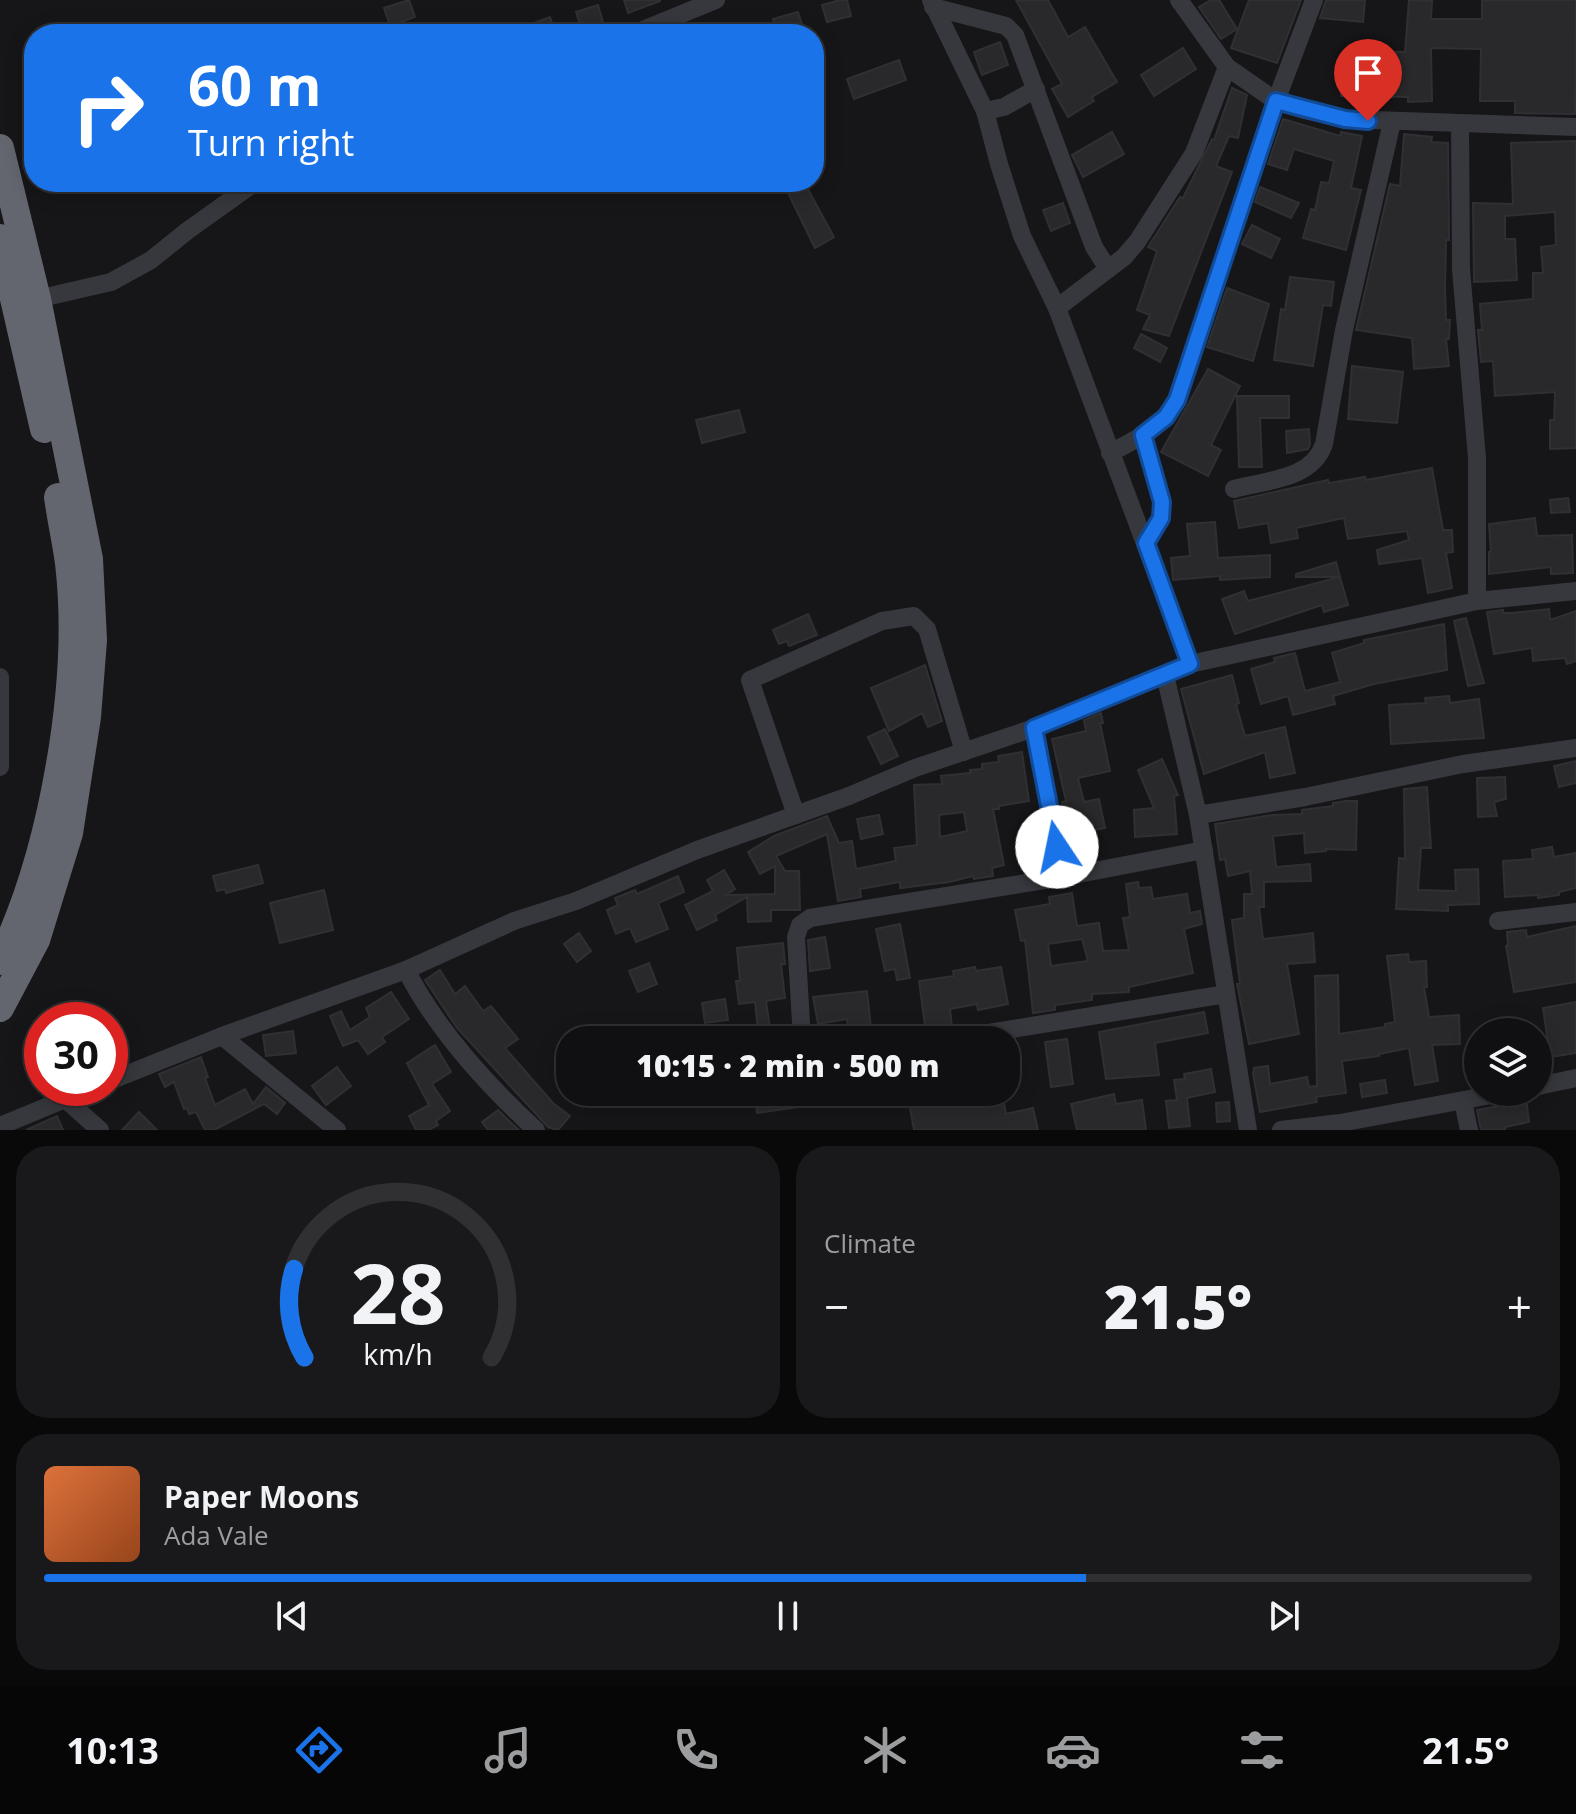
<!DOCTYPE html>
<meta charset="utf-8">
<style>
body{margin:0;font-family:"Open Sans",sans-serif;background:#19191b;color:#f1f3f6;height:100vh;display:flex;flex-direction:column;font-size:30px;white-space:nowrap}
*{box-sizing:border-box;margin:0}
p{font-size:26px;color:#9c9d9f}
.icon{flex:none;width:44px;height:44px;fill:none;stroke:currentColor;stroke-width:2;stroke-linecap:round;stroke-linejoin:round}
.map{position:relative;height:1130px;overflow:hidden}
.side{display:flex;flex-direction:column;gap:16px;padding:16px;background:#09090a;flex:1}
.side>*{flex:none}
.hud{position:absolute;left:24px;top:24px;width:800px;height:168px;border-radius:32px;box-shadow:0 4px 20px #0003,0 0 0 2px #303032;background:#1a73e8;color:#fff;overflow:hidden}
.controls{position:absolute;left:1464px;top:1018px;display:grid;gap:16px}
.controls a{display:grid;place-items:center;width:88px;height:88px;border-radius:50%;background:#101012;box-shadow:0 4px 20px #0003,0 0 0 2px #303032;font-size:40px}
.speed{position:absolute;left:24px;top:1002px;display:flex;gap:16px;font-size:40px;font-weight:700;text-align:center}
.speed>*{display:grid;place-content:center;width:104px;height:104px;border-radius:50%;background:#101012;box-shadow:0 4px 20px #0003,0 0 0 2px #303032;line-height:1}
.speed .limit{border:12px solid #d22;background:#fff;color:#111}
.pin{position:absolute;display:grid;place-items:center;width:68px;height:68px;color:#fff;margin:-82px -34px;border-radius:50% 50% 50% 0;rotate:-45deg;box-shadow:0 0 8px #0007}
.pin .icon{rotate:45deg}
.me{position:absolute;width:88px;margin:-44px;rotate:349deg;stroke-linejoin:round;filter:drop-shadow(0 0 6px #0008)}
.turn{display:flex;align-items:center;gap:28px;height:168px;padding:0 32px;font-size:36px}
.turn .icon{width:104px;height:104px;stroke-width:2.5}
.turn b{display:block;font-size:56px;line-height:68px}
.big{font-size:60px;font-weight:800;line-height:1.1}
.side .card{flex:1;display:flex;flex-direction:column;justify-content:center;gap:12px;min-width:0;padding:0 28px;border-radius:32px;background:#19191b}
.side .dial{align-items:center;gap:0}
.dial svg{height:208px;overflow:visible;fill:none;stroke:#303032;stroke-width:7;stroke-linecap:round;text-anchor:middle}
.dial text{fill:#f1f3f6;stroke:none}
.song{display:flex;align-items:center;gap:24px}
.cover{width:96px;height:96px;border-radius:12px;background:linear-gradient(135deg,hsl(20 70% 55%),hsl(20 70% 35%))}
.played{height:8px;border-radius:4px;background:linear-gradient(90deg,#1a73e8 70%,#303032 70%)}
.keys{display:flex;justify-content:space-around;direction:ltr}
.heat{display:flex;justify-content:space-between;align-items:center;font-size:44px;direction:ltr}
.side .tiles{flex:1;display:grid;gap:16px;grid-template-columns:1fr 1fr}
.card:last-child{grid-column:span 2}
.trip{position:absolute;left:556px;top:1026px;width:464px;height:80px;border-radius:32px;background:#101012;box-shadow:0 4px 20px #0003,0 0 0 2px #303032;font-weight:800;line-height:80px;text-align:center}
.dock{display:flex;height:128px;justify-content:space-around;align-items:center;background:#060607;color:#9c9d9f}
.dock .icon{width:56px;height:56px}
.dock .active{color:#1a73e8}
.dock b{font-size:36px;color:#f1f3f6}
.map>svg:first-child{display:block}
.building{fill:#29292c;stroke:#303034;stroke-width:2;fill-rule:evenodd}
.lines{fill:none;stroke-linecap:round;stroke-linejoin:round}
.minor{stroke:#37383d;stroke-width:18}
.highway{stroke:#63666e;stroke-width:28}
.route-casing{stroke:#114b97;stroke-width:20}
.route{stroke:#1a73e8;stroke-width:14}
</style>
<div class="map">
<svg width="1576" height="1130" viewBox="0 0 1576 1130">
<rect width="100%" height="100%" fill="#161618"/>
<g class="building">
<polygon points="409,0 415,17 390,26 384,8"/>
<polygon points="624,0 660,0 660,1 628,13"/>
<polygon points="840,0 847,0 851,16 827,22 822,5"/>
<polygon points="1016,0 1048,0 1068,37 1085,27 1117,82 1092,97 1094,101 1068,117 1052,89 1062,84"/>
<polygon points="1211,0 1219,0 1237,29 1221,39 1199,7"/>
<polygon points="1249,0 1301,0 1277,63 1231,48"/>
<polygon points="1326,0 1365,0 1363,22 1320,18"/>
<polygon points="1409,0 1432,1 1431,19 1482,19 1482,0 1576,0 1575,114 1515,113 1515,101 1480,101 1481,49 1431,48 1432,101 1408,102 1408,97 1341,96 1343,51 1405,52"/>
<polygon points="598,5 603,22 581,28 576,12"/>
<polygon points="798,12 804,31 777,34 773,19"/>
<polygon points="550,17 556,34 531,34 528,25"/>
<polygon points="1000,42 1008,65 982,75 974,52"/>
<polygon points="1183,48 1196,69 1154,96 1141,75"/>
<polygon points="899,60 906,80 854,99 847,79"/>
<polygon points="1232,88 1247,95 1238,138 1229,136 1216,166 1232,172 1220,203 1169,336 1143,329 1150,315 1137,310 1157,251 1148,247 1180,197 1183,198 1212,139 1214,140"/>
<polygon points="1283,119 1340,136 1341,132 1362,136 1351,188 1361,190 1346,250 1303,238 1311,209 1315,210 1321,182 1329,183 1334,161 1294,149 1287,170 1268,164"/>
<polygon points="1112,132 1124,154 1083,177 1072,155"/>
<polygon points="1404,134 1432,137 1431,142 1448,143 1449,240 1446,240 1445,288 1446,320 1450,320 1449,339 1446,339 1449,366 1414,369 1412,338 1356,330 1390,184 1400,186"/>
<polygon points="1576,141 1576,448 1550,449 1550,420 1554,420 1555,392 1495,396 1493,361 1481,362 1478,330 1482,330 1480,304 1533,299 1533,273 1543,273 1541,247 1556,245 1555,212 1505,216 1505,239 1515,239 1517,280 1474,282 1473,203 1513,204 1511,143"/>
<polygon points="798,182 804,182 834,237 815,248 786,189"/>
<polygon points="1260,187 1299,203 1291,218 1255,202"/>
<polygon points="1063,203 1070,223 1051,231 1043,210"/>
<polygon points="1252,225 1280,239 1271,258 1242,244"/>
<polygon points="1290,277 1334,282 1331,306 1323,305 1313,366 1274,360 1281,309 1285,310"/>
<polygon points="1227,288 1269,304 1253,361 1207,347"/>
<polygon points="1141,334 1167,348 1160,362 1134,348"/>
<polygon points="1352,366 1403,372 1397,423 1348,419"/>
<polygon points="1208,369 1240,386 1211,445 1221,450 1208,476 1161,452"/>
<polygon points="1237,396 1289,396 1289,418 1260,418 1262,467 1239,467"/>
<polygon points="739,410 745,432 702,443 696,420"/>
<polygon points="1309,429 1310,444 1308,449 1287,453 1286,431"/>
<polygon points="1432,468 1443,530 1452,530 1453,552 1446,553 1452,588 1428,593 1422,558 1379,564 1377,550 1409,540 1407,531 1348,539 1344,518 1296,528 1298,538 1271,543 1268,523 1239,528 1234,501 1328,480 1329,483 1365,477 1366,480"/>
<polygon points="1568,498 1570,512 1551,513 1550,500"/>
<polygon points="1535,518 1537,536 1572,535 1573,573 1551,574 1551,567 1489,574 1489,552 1491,552 1489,524"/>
<polygon points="1215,522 1218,558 1270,555 1270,577 1220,580 1220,576 1173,580 1171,558 1190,556 1187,524"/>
<polygon points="1336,562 1340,577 1296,577 1296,574"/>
<polygon points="1340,577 1348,605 1324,612 1322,605 1235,634 1222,599 1244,591 1248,601"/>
<polygon points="1549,609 1550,620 1576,611 1576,661 1567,664 1565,658 1533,661 1532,648 1494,654 1487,612 1503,610 1503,613 1512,613"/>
<polygon points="808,614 817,635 789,646 787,641 779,644 773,630"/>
<polygon points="1466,618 1484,683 1468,686 1454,621"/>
<polygon points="1444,624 1447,670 1374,684 1333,696 1335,704 1293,715 1288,696 1261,704 1251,669 1275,662 1274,658 1295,653 1305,691 1340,682 1332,653 1364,643 1364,640"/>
<polygon points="925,665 942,721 928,727 922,713 889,731 871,688"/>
<polygon points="1232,675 1239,703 1236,704 1245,736 1285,727 1295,773 1270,778 1265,752 1204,774 1181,689"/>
<polygon points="1449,696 1450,703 1479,699 1484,738 1391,744 1389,705 1426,703 1425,698"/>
<polygon points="1101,713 1103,723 1100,723 1110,771 1078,778 1084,802 1099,799 1105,828 1094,830 1092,822 1067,827 1062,802 1066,801 1052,739 1086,731 1084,720"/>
<polygon points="885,729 898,756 881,764 868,737"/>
<path d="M1022,752L1029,801L999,806V809H993L1004,865L992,868L993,876L974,879L973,876L949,882L900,888V882L860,889L861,897L838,901L827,834L776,856L785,871H799L800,910H771V921L748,922L747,897L715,915L717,920L697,930L685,905L713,891L707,880L724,870L735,889L726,895L775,894V866L760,874L748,852L774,836L827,816L839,843L852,841L856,869L896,861L894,848L917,845L914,785L942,784L941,776L970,773V770L982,769V764L999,762L998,756ZM964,812L967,831L940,837L939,815Z"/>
<polygon points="1162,759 1178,795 1174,796 1177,834 1135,837 1134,810 1154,808 1138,770"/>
<polygon points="1576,761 1576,783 1559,787 1554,766"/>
<polygon points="1505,777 1506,799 1494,802 1497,816 1478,817 1477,778"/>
<polygon points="1427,787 1431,848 1421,848 1418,890 1456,891 1455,870 1478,869 1479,904 1448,905 1448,911 1396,909 1399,858 1405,859 1404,789"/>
<polygon points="1346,801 1357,801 1356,850 1326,849 1326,851 1305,853 1304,833 1273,836 1276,867 1310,864 1311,881 1264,882 1264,907 1259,907 1263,939 1313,933 1315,962 1287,964 1299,1034 1249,1044 1237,984 1240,984 1232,920 1244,918 1244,894 1252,894 1250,871 1228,876 1225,859 1220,860 1215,824 1272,815 1302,814 1302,810 1333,806 1333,803"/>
<polygon points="879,815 883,834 861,839 857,819"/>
<polygon points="1552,847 1554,857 1576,853 1576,888 1559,892 1559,895 1538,898 1538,895 1505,897 1503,861 1533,859 1532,850"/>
<polygon points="258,865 263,883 226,893 225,889 217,891 213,876"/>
<polygon points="678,876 684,892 658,903 668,929 636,942 630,928 616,934 607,910 618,905 615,898 635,890 637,894"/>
<path d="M1138,882L1139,888L1151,887L1153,899L1187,894L1190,913L1200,911L1202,924L1184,929L1193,973L1129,987V992L1092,994V1000L1055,1005V1010L1033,1013L1025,940L1021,941L1015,910L1050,904L1049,897L1072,893L1077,926L1099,923L1103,951L1129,950L1123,918L1130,917L1126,884ZM1082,939L1088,961L1051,966L1048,944Z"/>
<polygon points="324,890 333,930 280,943 270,903"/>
<polygon points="900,924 910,978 897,980 895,969 885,971 876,929"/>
<polygon points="1576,926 1576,982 1514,992 1506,946 1508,945 1507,932 1526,930 1527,937"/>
<polygon points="579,933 591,951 577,962 564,944"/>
<polygon points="825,937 830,968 810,971 808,940"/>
<polygon points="783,943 785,964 781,964 785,998 766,1001 770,1028 758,1030 755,1002 739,1004 736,981 740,981 737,948"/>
<polygon points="1408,954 1409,962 1426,961 1427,987 1424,987 1429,1017 1459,1015 1460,1044 1432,1045 1438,1081 1415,1085 1409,1048 1379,1054 1379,1056 1342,1061 1346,1093 1316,1097 1317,1102 1260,1112 1253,1074 1254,1068 1268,1066 1270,1084 1307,1077 1309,1087 1317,1086 1315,976 1338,975 1339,1034 1385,1027 1385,1024 1395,1022 1387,956"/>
<polygon points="649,963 657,984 638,992 629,971"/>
<polygon points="975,967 976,971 1001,967 1008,1004 978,1010 977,1004 950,1009 952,1027 926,1033 919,981 954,976 953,971"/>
<polygon points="440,970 455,994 465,986 483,1011 491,1006 518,1039 505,1048 553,1103 570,1116 558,1130 548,1127 457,1028 425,980"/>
<polygon points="867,991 872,1038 850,1040 847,1019 818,1024 813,997"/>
<polygon points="391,992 409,1019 382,1037 385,1042 368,1054 358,1040 343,1046 330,1016 341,1011 350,1030 370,1017 366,1008"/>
<polygon points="725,999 728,1020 705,1023 702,1003"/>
<polygon points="1576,1002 1576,1053 1550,1057 1543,1008"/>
<polygon points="1204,1012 1208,1033 1155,1043 1159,1075 1106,1079 1099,1032"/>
<polygon points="293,1031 296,1053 266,1056 263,1035"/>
<polygon points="1067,1039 1073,1084 1051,1087 1045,1042"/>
<polygon points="435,1045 451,1072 432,1084 450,1111 436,1121 438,1125 428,1130 416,1130 409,1116 429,1105 407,1063"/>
<polygon points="201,1057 208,1077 205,1078 215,1105 245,1089 253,1104 266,1087 285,1103 277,1114 264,1104 214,1130 205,1130 196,1112 189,1114 187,1108 184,1109 174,1082 165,1087 159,1074"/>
<polygon points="337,1067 351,1086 326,1105 312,1086"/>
<polygon points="1211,1069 1215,1092 1187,1098 1190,1126 1169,1128 1166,1101 1177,1100 1174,1080 1185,1079 1184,1074"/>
<polygon points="1385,1080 1387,1093 1362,1097 1360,1084"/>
<polygon points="755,1092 798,1092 800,1107 757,1113"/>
<polygon points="907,1092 1002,1092 1006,1114 1033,1108 1038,1130 914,1130"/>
<polygon points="1114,1094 1116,1104 1142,1100 1146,1130 1077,1130 1071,1104"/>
<polygon points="1522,1097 1524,1105 1527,1105 1529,1122 1505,1127 1505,1130 1481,1130 1477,1110 1509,1104"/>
<polygon points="1229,1102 1230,1121 1217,1122 1216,1103"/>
<polygon points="498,1110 509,1121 519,1130 488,1130 482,1122"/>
<polygon points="139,1112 157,1130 122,1130"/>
<polygon points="57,1116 63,1130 26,1130"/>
</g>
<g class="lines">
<g class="minor">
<polyline points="931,0 985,111 999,164 1022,236 1057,308 1190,664"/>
<polyline points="1179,0 1227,67 1276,101 1304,110 1345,119 1576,127"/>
<polyline points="933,7 1006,26 1015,35 1094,247 1108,269"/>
<polyline points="633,34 716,0"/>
<polyline points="985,111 1004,107 1036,89"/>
<polyline points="1460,123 1461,269 1477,458 1477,601"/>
<polyline points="37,299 111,282 151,260 187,231 250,186 261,182"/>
<polyline points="1057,308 1124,257 1137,242 1194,153 1227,67"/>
<polyline points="1143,435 1162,502 1161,518 1146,543"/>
<path d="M1110,453C1135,440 1163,427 1177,400L1276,101L1314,0"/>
<path d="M1234,489C1266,480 1312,480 1324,444L1344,330L1392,122"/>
<polyline points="1165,675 1198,815 1305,797 1463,764 1576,748"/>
<polyline points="0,677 0,767"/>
<polyline points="1034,728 1063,877"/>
<polyline points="796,815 750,680 882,621 914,616 927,629 964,752"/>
<polyline points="1198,815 1248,1130"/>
<polyline points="1498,921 1576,912"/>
<path d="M406,970C437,1030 486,1084 536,1130"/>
<polyline points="222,1036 337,1130"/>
<polyline points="802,1040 796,937 800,925 810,918 1063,877 1204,850"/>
<polyline points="946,1040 1226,994"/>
<polyline points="110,1081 222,1036 406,970 514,921 576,901 697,850 849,796 915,768 1034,728 1190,664 1477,601 1576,591"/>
<polyline points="1538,1086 1576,1078"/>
<polyline points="64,1098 100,1130"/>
<polyline points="1463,1101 1469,1130"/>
<polyline points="0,1126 92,1088"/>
<polyline points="1281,1130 1340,1123 1507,1092"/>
</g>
<g class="highway">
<polyline points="0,148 37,299 89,559 93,640 87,717 69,833 36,940 0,1008"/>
<polyline points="0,238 44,429"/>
<path d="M0,961C53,854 83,682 69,563C66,541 61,519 58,497"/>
</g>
</g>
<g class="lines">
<defs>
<polyline id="route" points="1057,847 1034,728 1190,664 1146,543 1161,518 1162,502 1143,435 1166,417 1177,400 1276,101 1345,119 1368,121"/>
</defs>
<use href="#route" class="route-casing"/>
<use href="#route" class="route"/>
</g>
</svg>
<div class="controls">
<a><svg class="icon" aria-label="layers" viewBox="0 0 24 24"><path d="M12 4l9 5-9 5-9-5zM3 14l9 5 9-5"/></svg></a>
</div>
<div class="speed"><div class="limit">30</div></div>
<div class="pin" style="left:1368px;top:121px;background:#d93025"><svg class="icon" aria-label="arrive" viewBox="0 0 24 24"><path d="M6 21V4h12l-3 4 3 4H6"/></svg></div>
<svg class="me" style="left:1057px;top:847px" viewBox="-20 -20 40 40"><circle r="19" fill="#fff"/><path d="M0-13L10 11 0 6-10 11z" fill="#1a73e8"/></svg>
<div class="trip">10:15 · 2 min · 500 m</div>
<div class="hud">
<div class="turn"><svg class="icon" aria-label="right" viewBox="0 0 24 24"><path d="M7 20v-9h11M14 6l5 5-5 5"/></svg><div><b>60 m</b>Turn right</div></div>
</div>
</div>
<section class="side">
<div class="tiles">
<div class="card dial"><svg viewBox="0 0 100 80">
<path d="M14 69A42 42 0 1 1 86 69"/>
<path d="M14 69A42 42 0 0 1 10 35" stroke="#1a73e8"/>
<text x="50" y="56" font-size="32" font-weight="700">28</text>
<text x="50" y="72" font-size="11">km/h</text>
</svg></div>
<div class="card"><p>Climate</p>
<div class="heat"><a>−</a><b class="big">21.5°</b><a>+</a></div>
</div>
<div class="card">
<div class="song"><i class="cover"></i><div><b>Paper Moons</b><p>Ada Vale</p></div></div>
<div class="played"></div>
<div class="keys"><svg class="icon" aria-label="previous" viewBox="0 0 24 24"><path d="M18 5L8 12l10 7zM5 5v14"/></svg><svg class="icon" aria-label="pause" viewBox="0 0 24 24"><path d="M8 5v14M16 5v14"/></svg><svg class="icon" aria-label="next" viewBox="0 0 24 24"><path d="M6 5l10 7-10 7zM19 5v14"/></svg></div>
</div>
</div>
</section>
<nav class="dock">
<b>10:13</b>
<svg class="icon active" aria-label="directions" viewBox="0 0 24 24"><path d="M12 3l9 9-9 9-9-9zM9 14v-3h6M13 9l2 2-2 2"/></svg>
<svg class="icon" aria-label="music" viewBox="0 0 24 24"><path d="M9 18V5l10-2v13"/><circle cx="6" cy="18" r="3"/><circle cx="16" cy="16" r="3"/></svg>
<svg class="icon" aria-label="phone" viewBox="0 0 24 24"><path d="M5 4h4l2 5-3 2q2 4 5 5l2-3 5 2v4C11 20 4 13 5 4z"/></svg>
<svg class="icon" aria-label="climate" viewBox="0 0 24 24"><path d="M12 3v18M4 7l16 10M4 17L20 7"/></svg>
<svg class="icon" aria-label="car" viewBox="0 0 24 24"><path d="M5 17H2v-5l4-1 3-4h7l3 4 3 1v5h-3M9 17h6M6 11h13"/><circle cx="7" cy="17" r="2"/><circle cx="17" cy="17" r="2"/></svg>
<svg class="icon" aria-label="filters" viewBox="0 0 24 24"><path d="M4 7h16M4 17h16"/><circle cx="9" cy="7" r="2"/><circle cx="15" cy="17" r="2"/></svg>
<b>21.5°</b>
</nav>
